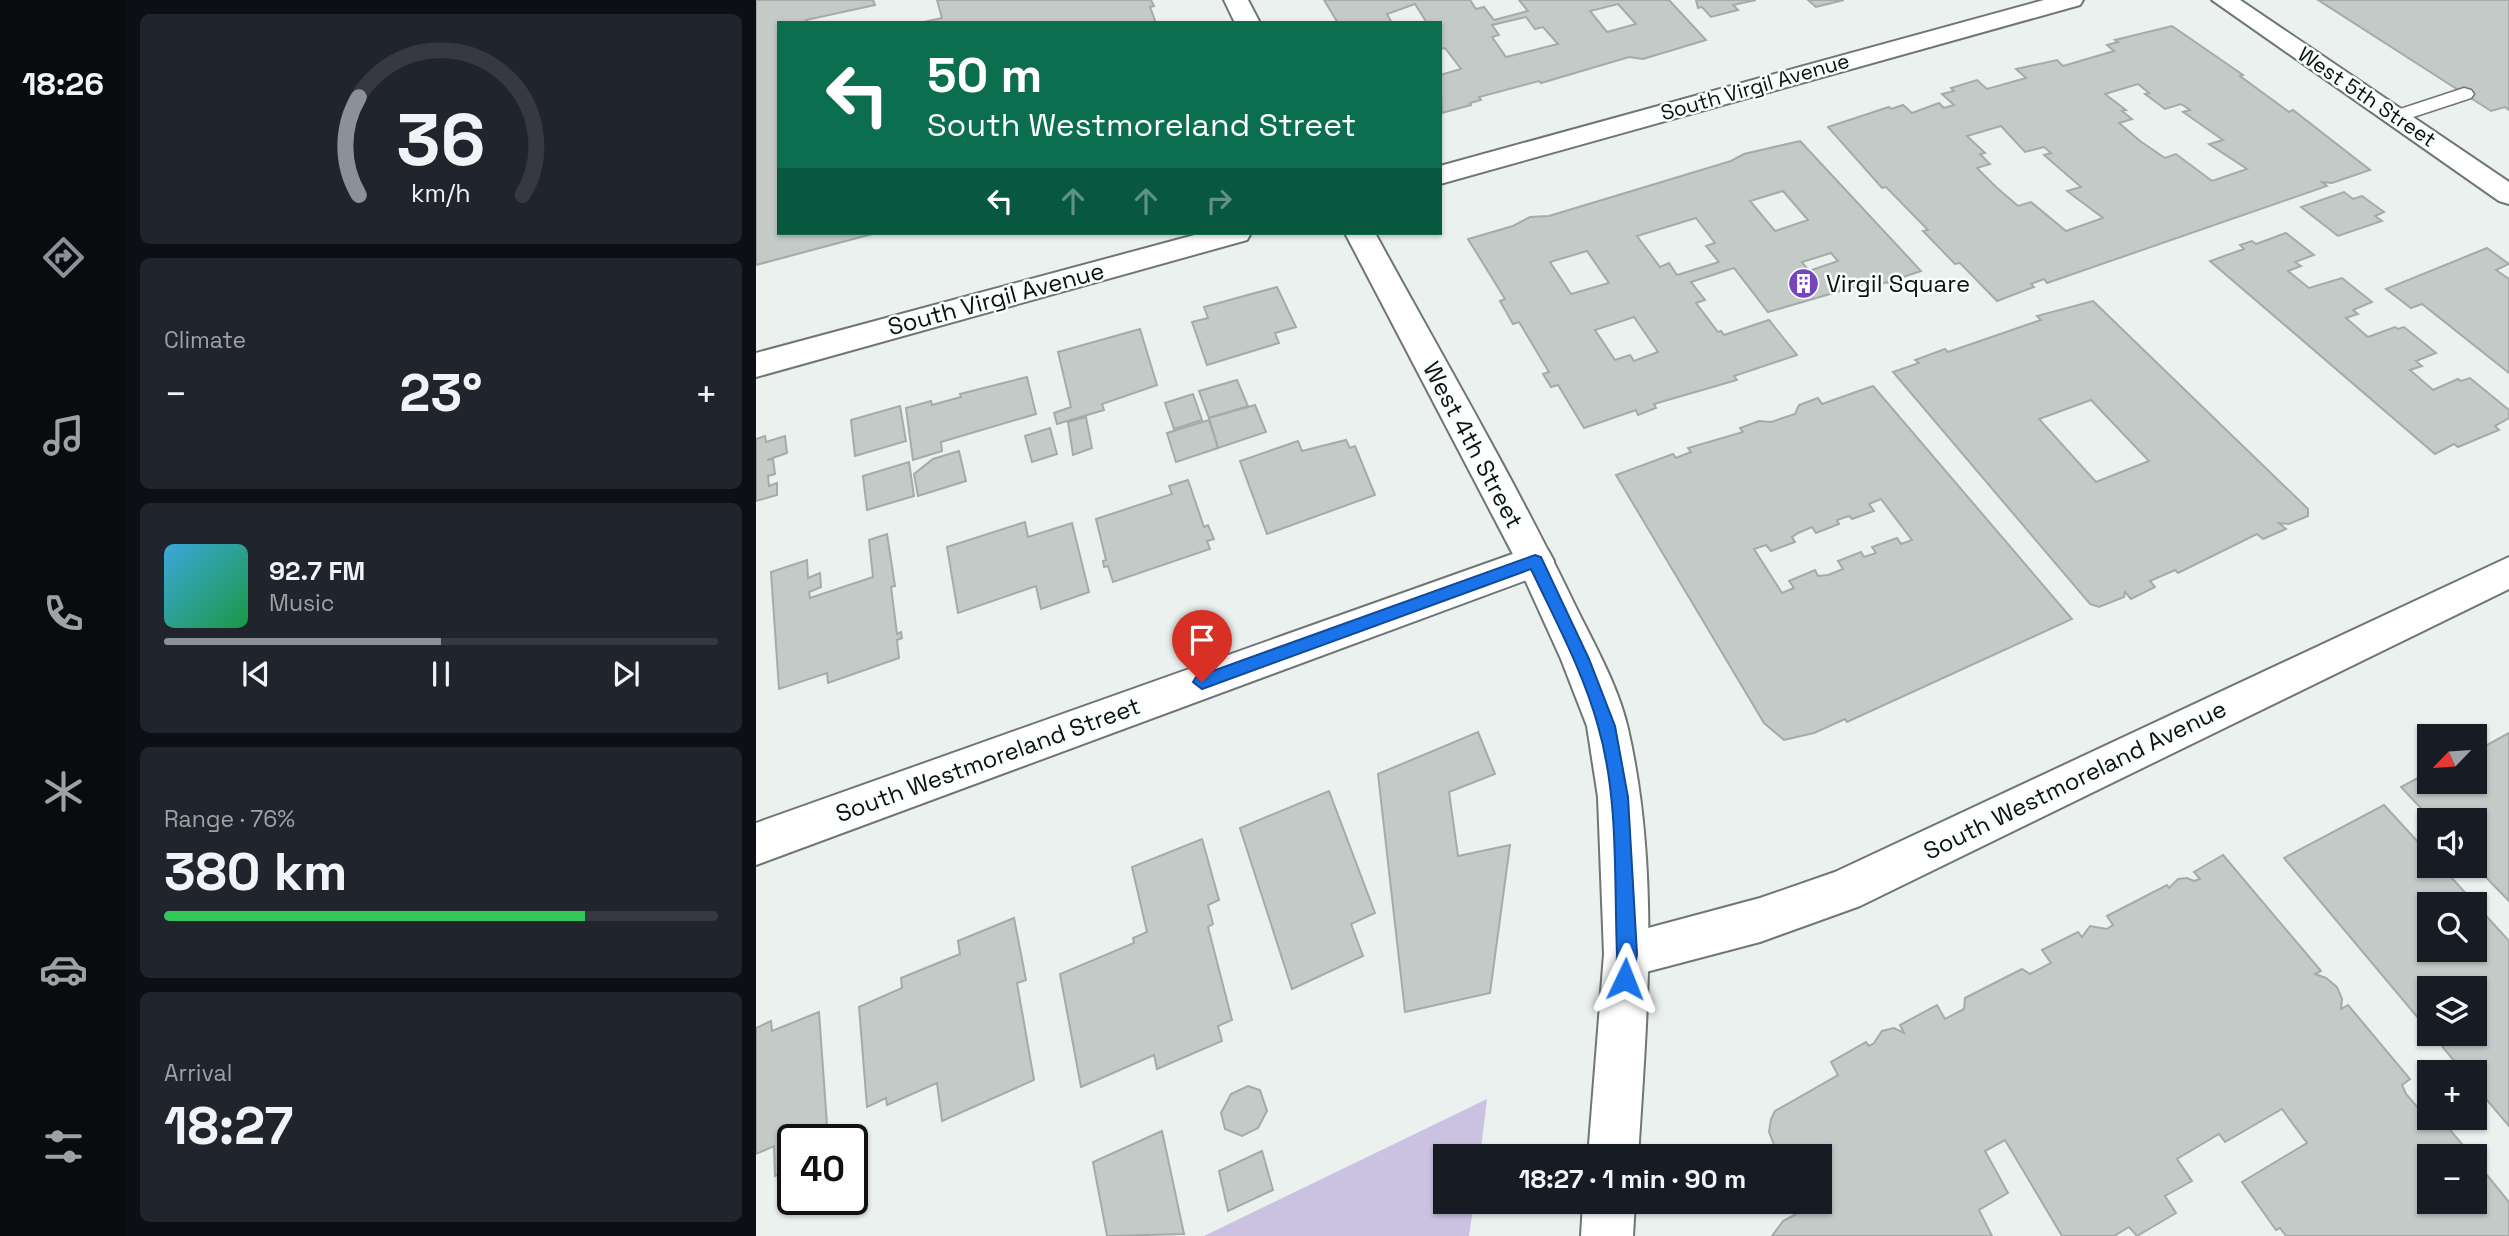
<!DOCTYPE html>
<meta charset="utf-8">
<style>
body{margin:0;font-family:"Space Grotesk",sans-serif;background:#20242c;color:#f1f3f6;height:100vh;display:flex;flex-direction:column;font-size:26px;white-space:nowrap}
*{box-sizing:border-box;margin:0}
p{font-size:23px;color:#9ea1a6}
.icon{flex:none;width:38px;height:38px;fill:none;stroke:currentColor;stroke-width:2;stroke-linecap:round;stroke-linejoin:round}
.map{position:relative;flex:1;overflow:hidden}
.side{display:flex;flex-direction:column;gap:14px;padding:14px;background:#0d0f14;width:630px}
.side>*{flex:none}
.hud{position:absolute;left:21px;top:21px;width:665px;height:214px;border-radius:0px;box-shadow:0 2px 5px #0004;background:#0b6e4f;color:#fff;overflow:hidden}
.needle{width:46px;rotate:245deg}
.tools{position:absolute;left:1661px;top:724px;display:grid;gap:14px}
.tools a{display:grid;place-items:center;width:70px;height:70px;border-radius:0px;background:#171b24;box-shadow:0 2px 5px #0004;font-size:35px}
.speed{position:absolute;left:21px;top:1124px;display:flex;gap:14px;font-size:35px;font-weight:700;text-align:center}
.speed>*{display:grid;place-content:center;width:91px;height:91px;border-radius:50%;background:#171b24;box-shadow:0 2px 5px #0004;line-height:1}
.speed .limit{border:4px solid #111;border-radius:10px;background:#fff;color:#111}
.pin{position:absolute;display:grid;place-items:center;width:60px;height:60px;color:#fff;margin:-72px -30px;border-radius:50% 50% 50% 0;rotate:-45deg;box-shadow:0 0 7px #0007}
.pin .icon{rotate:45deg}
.me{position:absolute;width:77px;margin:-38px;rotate:2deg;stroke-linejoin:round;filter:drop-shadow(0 0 5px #0008)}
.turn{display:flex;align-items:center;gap:24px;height:147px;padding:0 35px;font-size:32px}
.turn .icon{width:91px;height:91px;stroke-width:2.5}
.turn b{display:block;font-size:49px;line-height:60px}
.lanes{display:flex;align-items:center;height:66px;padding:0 35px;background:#0003;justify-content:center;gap:35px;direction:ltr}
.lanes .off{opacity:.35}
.big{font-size:52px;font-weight:700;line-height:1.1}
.side .widget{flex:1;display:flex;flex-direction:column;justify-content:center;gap:10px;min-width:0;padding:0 24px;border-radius:10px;background:#20242c}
.side .dial{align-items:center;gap:0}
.dial svg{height:182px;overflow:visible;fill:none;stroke:#363941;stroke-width:7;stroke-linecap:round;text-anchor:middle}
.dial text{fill:#f1f3f6;stroke:none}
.song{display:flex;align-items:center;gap:21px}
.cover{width:84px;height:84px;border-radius:10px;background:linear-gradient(135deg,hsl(200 70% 55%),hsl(140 70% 35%))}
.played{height:7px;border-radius:4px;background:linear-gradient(90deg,#8c9099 50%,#363941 50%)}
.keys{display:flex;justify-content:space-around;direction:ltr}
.heat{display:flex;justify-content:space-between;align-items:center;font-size:38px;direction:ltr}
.charge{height:10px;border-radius:5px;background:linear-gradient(90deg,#34c759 76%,#363941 0)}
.trip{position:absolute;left:677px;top:1144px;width:399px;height:70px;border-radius:0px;background:#171b24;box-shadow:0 2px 5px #0004;font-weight:700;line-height:70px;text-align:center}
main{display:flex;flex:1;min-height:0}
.dock{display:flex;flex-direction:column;width:126px;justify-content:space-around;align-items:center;background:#090b0e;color:#9ea1a6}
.dock .icon{width:49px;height:49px}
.dock .selected{color:#8c9099}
.dock b{font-size:32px;color:#f1f3f6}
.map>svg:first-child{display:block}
.green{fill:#cbc2e2}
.building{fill:#c3cac8;stroke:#a4aba9;stroke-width:2;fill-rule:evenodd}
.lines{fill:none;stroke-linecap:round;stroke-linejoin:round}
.lane-casing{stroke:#6f7674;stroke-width:3}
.street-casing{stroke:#6f7674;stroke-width:4}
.secondary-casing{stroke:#6f7674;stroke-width:4}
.lane{fill:#fff;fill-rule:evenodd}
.street{fill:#fff;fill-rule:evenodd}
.secondary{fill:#fff;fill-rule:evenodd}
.route{fill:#1a73e8;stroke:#114b97;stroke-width:2}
.labels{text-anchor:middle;stroke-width:5;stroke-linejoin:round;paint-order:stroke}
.far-street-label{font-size:21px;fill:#0d100f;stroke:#f7fffd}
.poi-label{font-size:24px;fill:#0d100f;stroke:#f7fffd;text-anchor:start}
.street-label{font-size:24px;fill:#0d100f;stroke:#f7fffd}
</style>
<main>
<nav class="dock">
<b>18:26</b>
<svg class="icon selected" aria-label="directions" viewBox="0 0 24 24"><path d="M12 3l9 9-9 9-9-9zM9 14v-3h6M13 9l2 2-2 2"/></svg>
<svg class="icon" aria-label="music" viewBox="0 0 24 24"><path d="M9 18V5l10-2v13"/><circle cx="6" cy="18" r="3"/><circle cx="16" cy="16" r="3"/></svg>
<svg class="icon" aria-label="phone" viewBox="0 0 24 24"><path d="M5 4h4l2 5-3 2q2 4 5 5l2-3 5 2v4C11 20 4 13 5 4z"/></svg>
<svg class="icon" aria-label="climate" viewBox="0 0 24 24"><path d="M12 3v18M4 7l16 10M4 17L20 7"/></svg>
<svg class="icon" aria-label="car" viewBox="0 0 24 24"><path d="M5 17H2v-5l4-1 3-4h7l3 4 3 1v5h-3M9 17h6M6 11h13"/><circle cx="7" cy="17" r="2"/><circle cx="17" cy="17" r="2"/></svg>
<svg class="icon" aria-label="filters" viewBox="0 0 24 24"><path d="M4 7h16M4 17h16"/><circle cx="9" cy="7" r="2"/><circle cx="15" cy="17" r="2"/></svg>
</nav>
<section class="side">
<div class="widget dial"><svg viewBox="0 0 100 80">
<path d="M14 69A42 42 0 1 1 86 69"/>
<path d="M14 69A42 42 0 0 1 14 26" stroke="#8c9099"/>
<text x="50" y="56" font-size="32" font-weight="700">36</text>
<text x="50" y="72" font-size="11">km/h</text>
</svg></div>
<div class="widget"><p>Climate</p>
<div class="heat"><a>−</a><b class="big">23°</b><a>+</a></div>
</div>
<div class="widget">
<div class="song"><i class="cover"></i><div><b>92.7 FM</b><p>Music</p></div></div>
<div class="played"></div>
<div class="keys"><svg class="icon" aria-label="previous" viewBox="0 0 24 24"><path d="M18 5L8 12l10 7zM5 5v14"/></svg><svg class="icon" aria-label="pause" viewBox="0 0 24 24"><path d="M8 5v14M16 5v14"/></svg><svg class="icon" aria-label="next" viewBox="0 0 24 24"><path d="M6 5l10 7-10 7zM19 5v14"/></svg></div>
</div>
<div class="widget"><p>Range · 76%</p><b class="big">380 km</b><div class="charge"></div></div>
<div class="widget"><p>Arrival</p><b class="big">18:27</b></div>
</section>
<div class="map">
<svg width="1753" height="1236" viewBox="0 0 1753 1236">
<rect width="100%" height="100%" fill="#eaf1ef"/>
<polygon class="green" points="731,1099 724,1157 690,1157 690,1202 718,1202 713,1236 448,1236"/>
<g class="building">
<polygon points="0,0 117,0 119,5 50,20 50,23 23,23 23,233 120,233 0,265"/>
<polygon points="181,0 395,0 398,6 394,7 400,23 163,23 186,18"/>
<path d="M568,0H714L720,9L728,7L738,20L772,11L763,0H913L950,40L887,59L873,57L785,83L783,81L723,97L725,100L714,103L715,105L686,113L684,75L705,69L689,48L684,49V23H671L659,4L631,14L636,23H582ZM862,4L880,24L851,32L834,11ZM770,17L779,29L787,27L802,44L750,57L736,37L743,35L736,25Z"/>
<polygon points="940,0 1000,0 977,5 982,10 955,17 946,7 942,8"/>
<polygon points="1052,0 1088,0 1060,7"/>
<polygon points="1562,0 1753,0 1753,110 1749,107 1735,111"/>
<path d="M1416,26L1487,75L1484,76L1533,112L1537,110L1614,170L1576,183L1566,182L1571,186L1291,283L1288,279L1275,284L1278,287L1241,301L1204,263L1199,264L1167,231L1172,230L1130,187L1126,188L1072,127L1133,107L1135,109L1147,105L1156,113L1183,103L1188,108L1198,105L1186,94L1198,91L1195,88L1221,80L1231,89L1270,78L1260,69L1301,60L1307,66L1358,51L1351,45L1362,42L1359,40ZM1382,84L1393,93L1389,94L1409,109L1425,104L1434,110L1427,112L1467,140L1453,144L1491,169L1456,181L1420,154L1409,158L1384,141L1363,123L1376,119L1366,111L1370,110L1349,94ZM1245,126L1269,152L1288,147L1295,153L1288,155L1325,187L1311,191L1347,218L1310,231L1275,202L1262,206L1240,187L1221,168L1234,164L1224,154L1229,153L1211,136Z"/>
<path d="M1044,141L1165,271L1144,278L1148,283L1135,287L1131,282L1121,286L1114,278L1102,282L1105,285L1012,312L978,268L935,282L949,300L940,303L962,332L965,331L968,335L1013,320L1041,355L978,376L981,380L898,404L900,408L882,415L880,410L828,428L802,385L795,387L787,374L793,372L763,322L757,324L744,301L749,299L712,239L757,226L774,217L793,216L975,161L988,154ZM1027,191L1052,220L1019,231L994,201ZM940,218L959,243L950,246L963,262L921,275L913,263L904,267L881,236ZM831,251L853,283L815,294L794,262ZM1075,253L1082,261L1053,271L1046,262ZM878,317L902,352L878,361L874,355L859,360L839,330Z"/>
<polygon points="1588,192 1597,199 1606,196 1628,212 1619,216 1626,221 1582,236 1545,207"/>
<polygon points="1530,233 1558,255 1539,262 1545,266 1532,271 1553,288 1586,278 1616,302 1597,310 1602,314 1590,318 1612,337 1639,327 1642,329 1648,327 1680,353 1660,361 1666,366 1654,370 1677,390 1702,379 1705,381 1714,378 1753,410 1753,418 1739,426 1743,430 1702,447 1698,444 1679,454 1454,261 1488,249 1484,245 1496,241 1500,244"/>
<polygon points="1731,248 1753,264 1740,270 1753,279 1753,373 1666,304 1655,308 1630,289"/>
<polygon points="521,287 540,327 519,333 523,343 451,365 436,322 452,318 448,307"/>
<path d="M1337,301L1552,509V516L1533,524L1523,523L1530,529L1507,539L1501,534L1422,573L1419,570L1394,581L1399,587L1375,599L1369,592L1368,597L1343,607L1334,604L1137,372L1163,363L1159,360L1189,349L1192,352L1285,320L1281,316ZM1335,400L1393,461L1340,482L1283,419Z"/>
<polygon points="384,329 401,385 346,404 348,410 301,424 298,413 315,407 302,352"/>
<polygon points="271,377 280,414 185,442 186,451 157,460 150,408 175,401 176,405 205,397 204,394"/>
<polygon points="481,380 492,406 453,418 443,391"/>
<path d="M1117,386L1316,619L1091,722L1089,719L1058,733L1028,740L1008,723L860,475L917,454L920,458L935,452L932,448L987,432L984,428L1003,421L1015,422L1039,414L1043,405L1062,398L1066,404ZM1125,499L1156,540L1145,544L1141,538L1116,547L1120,553L1108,557L1105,552L1082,561L1087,569L1072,575L1062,576L1059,570L1033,581L1038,588L1026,593L998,549L1010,545L1015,551L1039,542L1036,537L1042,533L1056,527L1060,533L1083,524L1081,520L1093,516L1096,519L1118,511L1113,504Z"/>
<polygon points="437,394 446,420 418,429 409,403"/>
<polygon points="499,405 510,432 462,448 453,418"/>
<polygon points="144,406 150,441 99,456 95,420"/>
<polygon points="330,417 336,448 317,455 312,422"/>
<polygon points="453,420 462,448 420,462 411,433"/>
<polygon points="294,428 301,454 276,462 269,436"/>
<polygon points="9,436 10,442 29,436 31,453 11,460 17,459 19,474 12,476 13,486 21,483 21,495 0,501 0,439"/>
<polygon points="590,440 594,448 599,446 619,495 511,534 484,461 542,441 546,451"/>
<polygon points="203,451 210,481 162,496 158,474 177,459"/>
<polygon points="153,462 158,496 111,510 107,476"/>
<polygon points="432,480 448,527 452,525 458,539 451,541 454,549 357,582 352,566 348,567 347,561 350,560 340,519 416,494 413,486"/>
<polygon points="269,522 272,537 316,523 333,592 285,609 280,586 202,613 191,547"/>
<polygon points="131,534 139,586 135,587 141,634 145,632 146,638 141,640 143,658 72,683 71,673 23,689 15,572 51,560 52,578 64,573 65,587 53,592 54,598 117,577 113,540"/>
<polygon points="722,732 739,774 693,792 702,856 754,845 734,993 649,1012 622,774"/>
<polygon points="1753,733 1753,901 1718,865 1718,821 1677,821 1645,787 1673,772 1673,782 1718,782 1718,752"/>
<polygon points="573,791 619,913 595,924 607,956 536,989 484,828"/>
<path d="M1628,805L1673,854V866H1685L1753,941V1126L1718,1085V1073H1708L1676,1034H1718V989H1673V1031L1528,858ZM1673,905H1718V950H1673Z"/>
<polygon points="446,839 463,900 452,905 457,924 452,927 476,1020 462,1026 466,1041 401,1069 398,1055 325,1087 304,974 378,943 377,938 391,932 376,867"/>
<polygon points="1467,855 1565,971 1559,974 1570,978 1581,987 1586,999 1585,1009 1592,1005 1654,1079 1646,1085 1650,1094 1675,1123 1684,1118 1717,1157 1673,1157 1673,1202 1718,1202 1718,1159 1753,1202 1753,1236 1530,1236 1524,1228 1520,1230 1486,1182 1551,1143 1526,1109 1469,1142 1463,1134 1421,1159 1436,1181 1409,1196 1420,1213 1381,1236 1373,1227 1358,1236 1306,1236 1249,1140 1229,1151 1252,1193 1223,1210 1236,1236 1016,1236 1027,1221 1055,1206 1053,1202 1064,1202 1064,1157 1023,1157 1013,1132 1015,1119 1019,1111 1082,1075 1075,1062 1110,1042 1113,1046 1118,1043 1126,1031 1138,1028 1148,1033 1144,1025 1181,1005 1189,1019 1208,1009 1209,998 1266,969 1274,974 1295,963 1286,950 1322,932 1326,937 1334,926 1351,929 1357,925 1351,916 1411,885 1413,888 1422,879 1431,878 1438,881 1444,879 1438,872"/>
<polygon points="258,918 270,980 261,983 278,1080 186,1121 181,1083 131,1105 130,1098 111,1107 103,1007 146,988 145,978 204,954 202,941"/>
<polygon points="63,1012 72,1139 37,1139 37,1168 19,1176 18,1146 0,1154 0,1028 15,1021 16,1031"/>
<polygon points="492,1086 504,1090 511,1111 502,1128 486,1136 469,1129 465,1113 475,1094"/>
<polygon points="406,1131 428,1234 351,1236 337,1162"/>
<polygon points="506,1151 517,1190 472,1211 463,1171"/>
</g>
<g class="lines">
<defs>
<polygon id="lane" points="1708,88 1715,90 1718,94 1715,98 1639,123 1629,117 1632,113"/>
<g id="street">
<polygon points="468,0 492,0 504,23 479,23"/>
<polygon points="1456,0 1484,0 1753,182 1753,204 1743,201"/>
<polygon points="779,546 792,550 798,561 792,572 0,865 0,823"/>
<polygon points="1753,557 1753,589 1104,906 1004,942 871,977 855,970 848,954 855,938 1004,898 1079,872"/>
</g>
<g id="secondary">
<polygon points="1288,0 1327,0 1324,5 684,184 684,166"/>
<polygon points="446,233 495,233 491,240 0,377 0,353"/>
<path d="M589,233H619C685,354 755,473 815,597C835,639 862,684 872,729C904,869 891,1015 882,1157H832L848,954L842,797L831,726L805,659L761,562Z"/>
<polygon points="827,1202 879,1202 877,1236 825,1236"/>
</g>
</defs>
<use href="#lane" class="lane-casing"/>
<use href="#street" class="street-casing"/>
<use href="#secondary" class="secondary-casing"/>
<use href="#lane" class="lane"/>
<use href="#street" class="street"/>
<use href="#secondary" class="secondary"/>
</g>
<path class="route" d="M779,555L785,557L833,659L859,726L872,797L881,954L876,986L869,989L862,986L860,979L861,954C858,879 863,798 842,726C827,671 799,620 775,569L446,689L437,682L440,677Z"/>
<defs>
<symbol id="building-disc" viewBox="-11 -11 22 22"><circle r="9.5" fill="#7645bd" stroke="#f7fffd"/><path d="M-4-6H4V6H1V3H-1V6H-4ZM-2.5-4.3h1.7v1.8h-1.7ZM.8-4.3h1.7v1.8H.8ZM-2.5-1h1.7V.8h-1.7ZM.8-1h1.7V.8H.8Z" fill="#fff"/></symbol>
</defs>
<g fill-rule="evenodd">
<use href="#building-disc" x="1030" y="266" width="35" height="35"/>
</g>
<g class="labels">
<g class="far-street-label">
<text transform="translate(999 87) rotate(-16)" y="7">South Virgil Avenue</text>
<text transform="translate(1611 97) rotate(34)" y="7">West 5th Street</text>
</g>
<g class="poi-label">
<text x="1070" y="292">Virgil Square</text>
</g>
<g class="street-label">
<text transform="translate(240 299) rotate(-15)" y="8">South Virgil Avenue</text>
<text transform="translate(717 445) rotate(62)" y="8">West 4th Street</text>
<text transform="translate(232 760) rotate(-20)" y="8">South Westmoreland Street</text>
<text transform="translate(1319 780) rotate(-26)" y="8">South Westmoreland Avenue</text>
</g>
</g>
</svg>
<div class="tools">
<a><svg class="needle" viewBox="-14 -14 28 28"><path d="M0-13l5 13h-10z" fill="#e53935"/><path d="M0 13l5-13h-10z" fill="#9ea1a6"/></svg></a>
<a><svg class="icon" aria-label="sound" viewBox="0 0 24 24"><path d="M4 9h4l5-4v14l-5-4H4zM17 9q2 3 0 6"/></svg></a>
<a><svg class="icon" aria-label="search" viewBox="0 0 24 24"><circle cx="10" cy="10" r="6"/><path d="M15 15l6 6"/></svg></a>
<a><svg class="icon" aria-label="layers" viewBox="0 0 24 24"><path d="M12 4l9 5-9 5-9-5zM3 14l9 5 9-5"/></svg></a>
<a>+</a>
<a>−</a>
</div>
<div class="speed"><div class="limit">40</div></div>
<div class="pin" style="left:446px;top:682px;background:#d93025"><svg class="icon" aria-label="arrive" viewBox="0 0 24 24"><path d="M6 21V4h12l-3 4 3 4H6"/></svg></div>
<svg class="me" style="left:869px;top:979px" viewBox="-20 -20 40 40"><path d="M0-17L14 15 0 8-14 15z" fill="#1a73e8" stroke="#fff" stroke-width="4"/></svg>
<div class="trip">18:27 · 1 min · 90 m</div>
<div class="hud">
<div class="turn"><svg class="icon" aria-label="left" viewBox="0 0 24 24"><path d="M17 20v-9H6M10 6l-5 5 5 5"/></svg><div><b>50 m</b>South Westmoreland Street</div></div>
<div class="lanes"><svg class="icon" aria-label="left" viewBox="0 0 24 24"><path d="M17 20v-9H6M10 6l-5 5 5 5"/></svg><svg class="icon off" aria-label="ahead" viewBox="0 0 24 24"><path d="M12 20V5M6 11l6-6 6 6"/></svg><svg class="icon off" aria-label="ahead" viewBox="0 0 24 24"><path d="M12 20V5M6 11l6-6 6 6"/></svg><svg class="icon off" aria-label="right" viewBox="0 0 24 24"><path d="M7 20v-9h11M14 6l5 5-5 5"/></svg></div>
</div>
</div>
</main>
